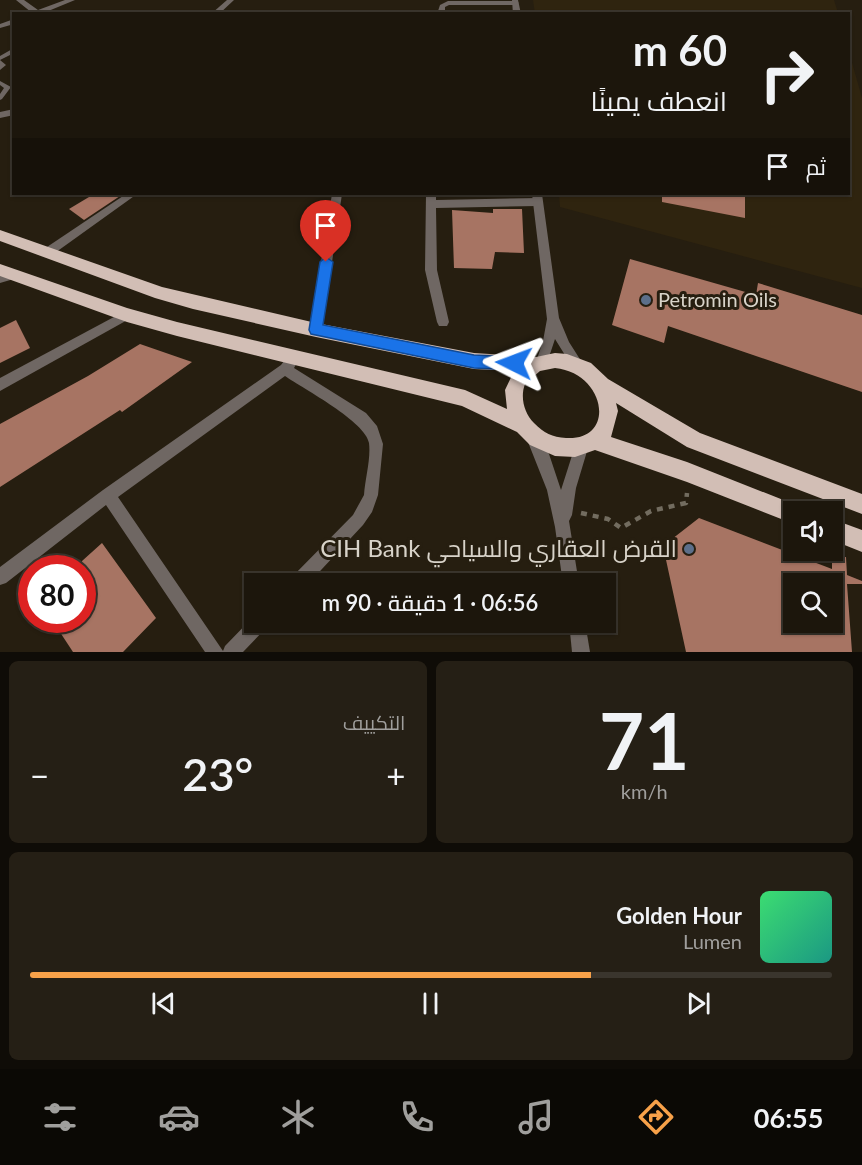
<!DOCTYPE html>
<html lang="ar">
<meta charset="utf-8">
<style>
body{margin:0;font-family:Lato,Cairo,sans-serif;background:#251f15;color:#f1f3f6;direction:rtl;height:100vh;display:flex;flex-direction:column;font-size:22px;white-space:nowrap}
*{box-sizing:border-box;margin:0}
p{font-size:20px;color:#a09f9d}
.icon{flex:none;width:33px;height:33px;fill:none;stroke:currentColor;stroke-width:2;stroke-linecap:round;stroke-linejoin:round}
.map{position:relative;height:652px;overflow:hidden;direction:ltr}
.panel{display:flex;flex-direction:column;gap:9px;padding:9px;background:#0f0c07;flex:1}
.panel>*{flex:none}
.guide{position:absolute;left:12px;top:12px;width:838px;height:183px;border-radius:0px;box-shadow:0 2px 4px #0004,0 0 0 2px #3a352d;direction:rtl;background:#1c160c;color:#f1f3f6;overflow:hidden}
.fabs{position:absolute;left:783px;top:501px;display:grid;gap:12px}
.fabs a{display:grid;place-items:center;width:60px;height:60px;border-radius:0px;background:#1c160c;box-shadow:0 2px 4px #0004,0 0 0 2px #3a352d;font-size:30px}
.speed{position:absolute;left:18px;top:555px;display:flex;gap:12px;font-size:30px;font-weight:700;text-align:center}
.speed>*{display:grid;place-content:center;width:78px;height:78px;border-radius:50%;background:#1c160c;box-shadow:0 2px 4px #0004,0 0 0 2px #3a352d;line-height:1}
.speed .limit{border:9px solid #d22;background:#fff;color:#111}
.pin{position:absolute;display:grid;place-items:center;width:51px;height:51px;color:#fff;margin:-62px -26px;border-radius:50% 50% 50% 0;rotate:-45deg;box-shadow:0 0 6px #0007}
.pin .icon{rotate:45deg}
.me{position:absolute;width:66px;margin:-33px;rotate:273deg;stroke-linejoin:round;filter:drop-shadow(0 0 4px #0008)}
.turn{display:flex;align-items:center;gap:21px;height:126px;padding:0 24px;font-size:27px}
.turn .icon{width:78px;height:78px;stroke-width:2.5}
.turn b{display:block;font-size:42px;line-height:51px}
.then{display:flex;align-items:center;height:57px;padding:0 24px;background:#0003;gap:12px;font-size:22px}
.big{font-size:45px;font-weight:600;line-height:1.1}
.panel .tile{flex:1;display:flex;flex-direction:column;justify-content:center;gap:9px;min-width:0;padding:0 21px;border-radius:9px;background:#251f15}
.panel .dial{align-items:center;gap:0}
.dial b{font-size:78px;line-height:1}
.song{display:flex;align-items:center;gap:18px}
.cover{width:72px;height:72px;border-radius:9px;background:linear-gradient(135deg,hsl(140 70% 55%),hsl(170 70% 35%))}
.played{height:6px;border-radius:3px;background:linear-gradient(90deg,#f7a149 70%,#3a352d 70%)}
.keys{display:flex;justify-content:space-around;direction:ltr}
.heat{display:flex;justify-content:space-between;align-items:center;font-size:33px;direction:ltr}
.panel .tiles{flex:1;display:grid;gap:9px;grid-template-columns:1fr 1fr}
.tile:last-child{grid-column:span 2}
.trip{position:absolute;left:244px;top:573px;width:372px;height:60px;border-radius:0px;background:#1c160c;box-shadow:0 2px 4px #0004,0 0 0 2px #3a352d;font-weight:600;line-height:60px;text-align:center;direction:rtl}
.tabs{display:flex;height:96px;justify-content:space-around;align-items:center;background:#0b0905;color:#a09f9d}
.tabs .icon{width:42px;height:42px}
.tabs .selected{color:#f7a149}
.tabs b{font-size:27px;color:#f1f3f6}
.map>svg:first-child{display:block}
.built{fill:#2f240f}
.building{fill:#a77463;fill-rule:evenodd}
.lines{fill:none;stroke-linecap:round;stroke-linejoin:round}
.path{stroke:#726c5f;stroke-width:4.5;stroke-dasharray:6 6;stroke-linecap:butt}
.service{fill:#6f6763;fill-rule:evenodd}
.minor{fill:#6f6763;fill-rule:evenodd}
.tertiary{fill:#6f6763;fill-rule:evenodd}
.trunk{fill:#d2beb5;fill-rule:evenodd}
.route{fill:#1a73e8;stroke:#114b97;stroke-width:1.5}
.service-dot{fill:#5c6f8a;stroke:#261e10;stroke-width:2}
.labels{text-anchor:middle;stroke-width:6;stroke-linejoin:round;paint-order:stroke}
.poi-label{font-size:20px;fill:#d8d3c9;stroke:#261e10;text-anchor:start}
.near-poi-label{font-size:24px;fill:#d8d3c9;stroke:#261e10;text-anchor:end}
</style>
<div class="map">
<svg width="862" height="652" viewBox="0 0 862 652">
<rect width="100%" height="100%" fill="#261e10"/>
<g class="built">
<polygon points="533,0 834,0 838,13 535,14"/>
<polygon points="849,52 862,98 862,288 560,207 559,194 849,194"/>
</g>
<g class="building">
<polygon points="94,194 123,194 84,220 69,209"/>
<polygon points="662,194 745,194 745,218 662,202"/>
<polygon points="493,209 522,209 524,253 495,252 492,269 454,268 452,210 493,213"/>
<polygon points="630,259 756,295 758,283 862,315 862,392 668,326 664,343 612,325"/>
<polygon points="16,320 30,348 0,363 0,328"/>
<polygon points="140,344 192,362 122,412 120,410 0,487 0,424 88,376"/>
<path d="M699,518L832,569V558L846,557L847,575L862,581V584H847L852,652H686L663,546ZM794,584H832V622H794Z"/>
<polygon points="102,543 156,618 123,652 73,652 52,620 82,620 82,561"/>
</g>
<g class="lines">
<polyline class="path" points="581,513 608,519 621,528 651,511 686,503 687,493"/>
<g class="service">
<polygon points="14,48 14,53 0,60 0,56"/>
<polygon points="0,60 6,65 0,70"/>
<polygon points="0,81 11,87 2,99 0,100 0,94 4,88 0,85"/>
</g>
<g class="minor">
<polygon points="16,0 24,0 38,10 65,0 75,0 41,14 30,14 31,12"/>
<polygon points="227,0 234,0 219,14 211,14"/>
<polygon points="448,1 515,1 519,3 515,5 449,5 445,7 445,14 437,14 440,5"/>
<polygon points="14,19 14,24 0,28 0,24"/>
<polygon points="14,109 14,115 0,118 0,112"/>
<polygon points="126,194 137,194 52,255 44,255 43,252 44,249"/>
<polygon points="332,194 342,194 322,330 320,334 316,335 312,334 310,330"/>
<polygon points="426,194 436,194 436,200 537,198 542,202 537,206 436,208 437,270 449,322 447,326 439,326 437,322 425,270"/>
<polygon points="13,271 17,272 19,275 17,278 0,283 0,275"/>
<polygon points="127,310 131,312 133,315 131,318 0,391 0,378"/>
<path d="M294,351L298,353L300,357L294,368L366,413L377,426L383,444L378,495L372,512L363,525L308,584H289L291,578L353,515L364,495C365,479 371,459 369,443C366,422 304,389 285,376L118,497L223,651L225,646L254,616L255,622H268L266,628L243,652H205L106,505L6,583L0,585V567L103,490L281,365L290,353Z"/>
</g>
<g class="tertiary">
<polygon points="512,0 518,0 521,14 513,14"/>
<polygon points="532,194 542,194 559,318 569,342 583,364 581,368 577,370 573,368 555,339 546,366 542,368 538,366 536,362 543,341 547,319"/>
<polygon points="533,430 538,432 549,454 561,490 576,443 581,441 586,443 588,448 576,488 572,515 569,521 579,584 563,584 555,527 547,490 526,437 528,432"/>
<polygon points="569,622 585,622 590,652 572,652"/>
</g>
<g class="trunk">
<path d="M0,230L162,287L316,323L474,353L536,357L555,353L567,354L591,363L608,379L700,433L862,494V514L687,447L616,403L618,411L611,437L687,462L801,507L803,512H794V524L687,482L595,450L575,457L555,456L530,445L517,432L462,406L177,336L127,322L0,276V264L127,308L177,322L465,390L507,409L505,390L514,371L474,369L316,337L193,309L155,298L0,241ZM555,368C606,373 617,441 566,438C552,437 544,433 534,423C524,413 520,397 525,384L540,371Z"/>
<polygon points="832,519 862,530 862,552 832,540"/>
</g>
</g>
<polygon class="route" points="326,257 333,262 323,325 474,355 514,357 519,359 521,363 519,368 514,370 474,368 311,334 309,330 320,262"/>
<g class="service-dot">
<circle cx="646" cy="300" r="6"/>
<circle cx="689" cy="549" r="6"/>
</g>
<g class="labels">
<g class="poi-label">
<text x="658" y="307">Petromin Oils</text>
</g>
<g class="near-poi-label">
<text x="677" y="557">CIH Bank القرض العقاري والسياحي</text>
</g>
</g>
</svg>
<div class="fabs">
<a><svg class="icon" aria-label="sound" viewBox="0 0 24 24"><path d="M4 9h4l5-4v14l-5-4H4zM17 9q2 3 0 6"/></svg></a>
<a><svg class="icon" aria-label="search" viewBox="0 0 24 24"><circle cx="10" cy="10" r="6"/><path d="M15 15l6 6"/></svg></a>
</div>
<div class="speed"><div class="limit">80</div></div>
<div class="pin" style="left:326px;top:262px;background:#d93025"><svg class="icon" aria-label="arrive" viewBox="0 0 24 24"><path d="M6 21V4h12l-3 4 3 4H6"/></svg></div>
<svg class="me" style="left:514px;top:363px" viewBox="-20 -20 40 40"><path d="M0-17L14 15 0 8-14 15z" fill="#1a73e8" stroke="#fff" stroke-width="4"/></svg>
<div class="trip">06:56 · 1 دقيقة · 90 m</div>
<div class="guide">
<div class="turn"><svg class="icon" aria-label="right" viewBox="0 0 24 24"><path d="M7 20v-9h11M14 6l5 5-5 5"/></svg><div><b>60 m</b>انعطف يمينًا</div></div>
<div class="then">ثم<svg class="icon" aria-label="arrive" viewBox="0 0 24 24"><path d="M6 21V4h12l-3 4 3 4H6"/></svg></div>
</div>
</div>
<section class="panel">
<div class="tiles">
<div class="tile dial"><b>71</b><p>km/h</p></div>
<div class="tile"><p>التكييف</p>
<div class="heat"><a>−</a><b class="big">23°</b><a>+</a></div>
</div>
<div class="tile">
<div class="song"><i class="cover"></i><div><b>Golden Hour</b><p>Lumen</p></div></div>
<div class="played"></div>
<div class="keys"><svg class="icon" aria-label="previous" viewBox="0 0 24 24"><path d="M18 5L8 12l10 7zM5 5v14"/></svg><svg class="icon" aria-label="pause" viewBox="0 0 24 24"><path d="M8 5v14M16 5v14"/></svg><svg class="icon" aria-label="next" viewBox="0 0 24 24"><path d="M6 5l10 7-10 7zM19 5v14"/></svg></div>
</div>
</div>
</section>
<nav class="tabs">
<b>06:55</b>
<svg class="icon selected" aria-label="directions" viewBox="0 0 24 24"><path d="M12 3l9 9-9 9-9-9zM9 14v-3h6M13 9l2 2-2 2"/></svg>
<svg class="icon" aria-label="music" viewBox="0 0 24 24"><path d="M9 18V5l10-2v13"/><circle cx="6" cy="18" r="3"/><circle cx="16" cy="16" r="3"/></svg>
<svg class="icon" aria-label="phone" viewBox="0 0 24 24"><path d="M5 4h4l2 5-3 2q2 4 5 5l2-3 5 2v4C11 20 4 13 5 4z"/></svg>
<svg class="icon" aria-label="climate" viewBox="0 0 24 24"><path d="M12 3v18M4 7l16 10M4 17L20 7"/></svg>
<svg class="icon" aria-label="car" viewBox="0 0 24 24"><path d="M5 17H2v-5l4-1 3-4h7l3 4 3 1v5h-3M9 17h6M6 11h13"/><circle cx="7" cy="17" r="2"/><circle cx="17" cy="17" r="2"/></svg>
<svg class="icon" aria-label="filters" viewBox="0 0 24 24"><path d="M4 7h16M4 17h16"/><circle cx="9" cy="7" r="2"/><circle cx="15" cy="17" r="2"/></svg>
</nav>
